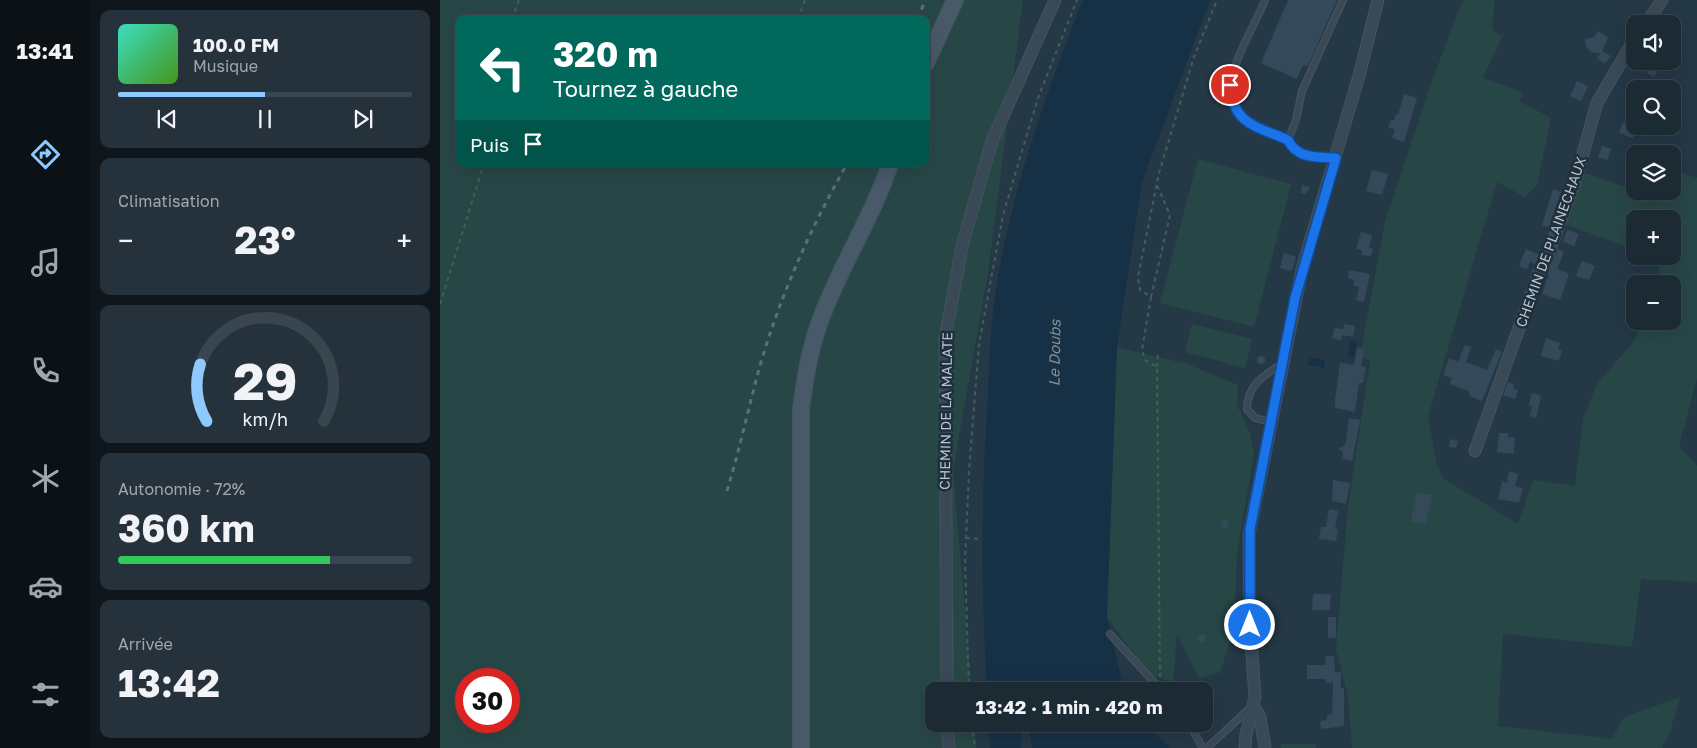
<!DOCTYPE html>
<html lang="fr">
<meta charset="utf-8">
<style>
body{margin:0;font-family:"Golos Text",sans-serif;background:#25323c;color:#f1f3f6;height:100vh;display:flex;flex-direction:column;font-size:19px;white-space:nowrap}
*{box-sizing:border-box;margin:0}
p{font-size:16px;color:#a0a7ac}
.icon{flex:none;width:28px;height:28px;fill:none;stroke:currentColor;stroke-width:2;stroke-linecap:round;stroke-linejoin:round}
.map{position:relative;flex:1;overflow:hidden}
.panel{display:flex;flex-direction:column;gap:10px;padding:10px;background:#0f171d;width:350px}
.panel>*{flex:none}
.top-card{position:absolute;left:15px;top:15px;width:475px;height:152px;border-radius:10px;box-shadow:0 5px 20px #0002,0 0 0 1px #3a464f;background:#00695c;color:#fff;overflow:hidden}
.controls{position:absolute;left:1186px;top:15px;display:grid;gap:10px}
.controls a{display:grid;place-items:center;width:55px;height:55px;border-radius:10px;background:#1c2a34;box-shadow:0 5px 20px #0002,0 0 0 1px #3a464f;font-size:25px}
.speed{position:absolute;left:15px;top:668px;display:flex;gap:10px;font-size:25px;font-weight:700;text-align:center}
.speed>*{display:grid;place-content:center;width:65px;height:65px;border-radius:50%;background:#1c2a34;box-shadow:0 5px 20px #0002,0 0 0 1px #3a464f;line-height:1}
.speed .limit{border:8px solid #d22;background:#fff;color:#111}
.pin{position:absolute;display:grid;place-items:center;width:42px;height:42px;color:#fff;margin:-21px;border:2px solid #fff;border-radius:50%;box-shadow:0 1px 5px #0007}
.me{position:absolute;width:55px;margin:-28px;rotate:0deg;stroke-linejoin:round;filter:drop-shadow(0 0 4px #0008)}
.turn{display:flex;align-items:center;gap:18px;height:105px;padding:0 15px;font-size:22px}
.turn .icon{width:65px;height:65px;stroke-width:2.5}
.turn b{display:block;font-size:35px;line-height:42px}
.then{display:flex;align-items:center;height:48px;padding:0 15px;background:#0003;gap:10px;font-size:19px}
.big{font-size:38px;font-weight:700;line-height:1.1}
.panel .card{flex:1;display:flex;flex-direction:column;justify-content:center;gap:8px;min-width:0;padding:0 18px;border-radius:10px;background:#25323c}
.panel .dial{align-items:center;gap:0}
.dial svg{height:130px;overflow:visible;fill:none;stroke:#3a464f;stroke-width:7;stroke-linecap:round;text-anchor:middle}
.dial text{fill:#f1f3f6;stroke:none}
.song{display:flex;align-items:center;gap:15px}
.cover{width:60px;height:60px;border-radius:8px;background:linear-gradient(135deg,hsl(170 70% 55%),hsl(100 70% 35%))}
.played{height:5px;border-radius:2px;background:linear-gradient(90deg,#8dc9ff 50%,#3a464f 50%)}
.keys{display:flex;justify-content:space-around;direction:ltr}
.heat{display:flex;justify-content:space-between;align-items:center;font-size:28px;direction:ltr}
.charge{height:8px;border-radius:4px;background:linear-gradient(90deg,#34c759 72%,#3a464f 0)}
.trip{position:absolute;left:485px;top:682px;width:288px;height:50px;border-radius:10px;background:#1c2a34;box-shadow:0 5px 20px #0002,0 0 0 1px #3a464f;font-weight:700;line-height:50px;text-align:center}
main{display:flex;flex:1;min-height:0}
.tab-bar{display:flex;flex-direction:column;width:90px;justify-content:space-around;align-items:center;background:#0b1115;color:#a0a7ac}
.tab-bar .icon{width:35px;height:35px}
.tab-bar .current{color:#8dc9ff}
.tab-bar b{font-size:22px;color:#f1f3f6}
.map>svg:first-child{display:block}
.green{fill:#274746;fill-rule:evenodd}
.water{fill:#163146}
.building{fill:#344a5b}
.lines{fill:none;stroke-linecap:round;stroke-linejoin:round}
.lane-casing{stroke:#44535f;stroke-width:8}
.street-casing{stroke:#44535f;stroke-width:13}
.secondary-casing{stroke:#44535f;stroke-width:18}
.path{stroke:#415f5d;stroke-width:2;stroke-dasharray:4 4;stroke-linecap:butt}
.lane{stroke:#3a4956;stroke-width:5.5}
.street{stroke:#3a4956;stroke-width:11}
.secondary{stroke:#485969;stroke-width:16}
.rail{stroke:#5c6e7d;stroke-width:3;stroke-dasharray:5 5;stroke-linecap:butt}
.route-casing{stroke:#114b97;stroke-width:12}
.route{stroke:#1a73e8;stroke-width:9}
.labels{text-anchor:middle;stroke-width:5;stroke-linejoin:round;paint-order:stroke}
.street-label{font-size:14px;fill:#b8c4cf;stroke:#1f2f3b}
.water-label{font-size:15px;font-style:italic;fill:#6f94b0;stroke:#1f2f3b}
</style>
<main>
<nav class="tab-bar">
<b>13:41</b>
<svg class="icon current" aria-label="directions" viewBox="0 0 24 24"><path d="M12 3l9 9-9 9-9-9zM9 14v-3h6M13 9l2 2-2 2"/></svg>
<svg class="icon" aria-label="music" viewBox="0 0 24 24"><path d="M9 18V5l10-2v13"/><circle cx="6" cy="18" r="3"/><circle cx="16" cy="16" r="3"/></svg>
<svg class="icon" aria-label="phone" viewBox="0 0 24 24"><path d="M5 4h4l2 5-3 2q2 4 5 5l2-3 5 2v4C11 20 4 13 5 4z"/></svg>
<svg class="icon" aria-label="climate" viewBox="0 0 24 24"><path d="M12 3v18M4 7l16 10M4 17L20 7"/></svg>
<svg class="icon" aria-label="car" viewBox="0 0 24 24"><path d="M5 17H2v-5l4-1 3-4h7l3 4 3 1v5h-3M9 17h6M6 11h13"/><circle cx="7" cy="17" r="2"/><circle cx="17" cy="17" r="2"/></svg>
<svg class="icon" aria-label="filters" viewBox="0 0 24 24"><path d="M4 7h16M4 17h16"/><circle cx="9" cy="7" r="2"/><circle cx="15" cy="17" r="2"/></svg>
</nav>
<section class="panel">
<div class="card">
<div class="song"><i class="cover"></i><div><b>100.0 FM</b><p>Musique</p></div></div>
<div class="played"></div>
<div class="keys"><svg class="icon" aria-label="previous" viewBox="0 0 24 24"><path d="M18 5L8 12l10 7zM5 5v14"/></svg><svg class="icon" aria-label="pause" viewBox="0 0 24 24"><path d="M8 5v14M16 5v14"/></svg><svg class="icon" aria-label="next" viewBox="0 0 24 24"><path d="M6 5l10 7-10 7zM19 5v14"/></svg></div>
</div>
<div class="card"><p>Climatisation</p>
<div class="heat"><a>−</a><b class="big">23°</b><a>+</a></div>
</div>
<div class="card dial"><svg viewBox="0 0 100 80">
<path d="M14 69A42 42 0 1 1 86 69"/>
<path d="M14 69A42 42 0 0 1 10 34" stroke="#8dc9ff"/>
<text x="50" y="56" font-size="32" font-weight="700">29</text>
<text x="50" y="72" font-size="11">km/h</text>
</svg></div>
<div class="card"><p>Autonomie · 72%</p><b class="big">360 km</b><div class="charge"></div></div>
<div class="card"><p>Arrivée</p><b class="big">13:42</b></div>
</section>
<div class="map">
<svg width="1257" height="748" viewBox="0 0 1257 748">
<rect width="100%" height="100%" fill="#253846"/>
<g class="green">
<path d="M0,0H583L548,273L513,471L532,691H494V724H534L536,748H0ZM19,19H486V164H19ZM26,679H69V721H26Z"/>
<polygon points="1023,0 1055,0 1052,29 1062,37 1043,78 1083,92 1079,101 1111,118 1097,185 1085,197 1057,182 988,416 996,462 1004,479 1078,524 1093,480 1135,486 1143,419 1157,384 1195,340 1201,321 1232,321 1232,284 1214,284 1222,261 1211,256 1232,256 1232,219 1195,219 1195,250 1125,224 1145,173 1217,198 1220,191 1232,191 1233,169 1257,178 1257,378 1239,446 1257,466 1257,582 1201,579 1192,647 1063,634 1058,726 1172,739 1184,717 1240,697 1229,735 1222,748 912,748 908,696 896,649 908,507 930,361 920,356 945,221 991,83"/>
<polygon points="758,159 851,184 814,327 720,303"/>
<polygon points="752,324 812,339 805,368 745,352"/>
<polygon points="677,347 747,364 798,385 797,405 810,433 814,454 797,554 794,631 780,672 759,679 737,634 733,682 709,674 667,617"/>
<rect x="841" y="744" width="35" height="4"/>
</g>
<g class="water">
<path d="M643,0H770L702,182L677,347L667,617L684,691H547C541,592 541,493 548,394C549,366 550,338 553,311C565,210 605,94 643,0Z"/>
<polygon points="910,341 917,342 914,357 908,356"/>
<polygon points="869,357 885,360 884,368 868,365"/>
<polygon points="549,724 707,724 729,748 592,748 589,729 585,727 582,730 581,748 550,748"/>
</g>
<g class="building">
<polygon points="848,0 897,0 868,66 863,65 857,79 821,63"/>
<polygon points="1228,15 1238,20 1234,27 1232,24 1226,23"/>
<polygon points="1158,31 1168,37 1162,51 1171,56 1165,64 1157,58 1161,53 1151,52 1146,47 1145,39 1154,37"/>
<polygon points="1214,61 1224,61 1214,77 1206,72"/>
<polygon points="1137,81 1148,86 1141,101 1130,96"/>
<polygon points="964,94 977,98 964,142 952,138 955,129 948,128 951,120 954,120 956,114 958,115"/>
<polygon points="1195,107 1196,130 1193,138 1179,133 1183,122 1188,124"/>
<polygon points="1162,146 1171,149 1167,160 1158,157"/>
<polygon points="932,170 948,174 942,195 926,191"/>
<polygon points="862,185 870,187 866,194 861,193"/>
<polygon points="1113,189 1121,192 1109,227 1102,225"/>
<polygon points="1127,230 1139,234 1134,246 1123,242"/>
<polygon points="921,232 932,235 929,248 933,249 931,256 921,255 922,250 916,249"/>
<polygon points="1086,249 1100,255 1095,264 1090,262 1087,270 1079,266"/>
<polygon points="1118,249 1124,252 1117,269 1129,274 1120,300 1102,294 1109,274 1107,274"/>
<polygon points="844,253 856,257 852,271 840,268"/>
<polygon points="1142,261 1155,266 1149,280 1136,276"/>
<polygon points="909,270 930,274 924,302 916,300 919,287 913,285 914,280 908,278"/>
<polygon points="904,324 915,326 913,337 902,335 901,340 892,339 894,328 903,329"/>
<polygon points="1106,338 1120,343 1118,349 1122,350 1119,361 1101,356"/>
<polygon points="1025,345 1031,347 1026,362 1047,370 1056,349 1062,352 1042,401 1030,396 1028,391 1010,384 1012,378 1003,375 1009,358 1018,362"/>
<polygon points="917,348 924,349 921,366 926,367 923,383 919,383 915,412 895,408 895,400 900,363 914,365"/>
<circle cx="821" cy="360" r="4"/>
<polygon points="1068,382 1074,384 1073,388 1078,390 1075,399 1063,395"/>
<polygon points="1094,393 1101,396 1096,418 1090,416 1092,406 1089,406 1091,394"/>
<polygon points="909,418 920,420 912,461 902,459 903,452 898,449 904,446 906,441"/>
<polygon points="1059,433 1068,433 1068,437 1075,438 1074,454 1057,452"/>
<polygon points="1010,439 1018,441 1016,448 1009,447"/>
<polygon points="1069,471 1078,474 1075,486 1083,488 1079,503 1058,499 1062,481 1067,483"/>
<polygon points="893,480 910,483 906,504 892,501"/>
<polygon points="977,492 992,495 986,524 971,521"/>
<polygon points="889,509 898,511 895,529 898,529 896,541 879,539 881,527 886,527"/>
<circle cx="785" cy="524" r="4"/>
<polygon points="873,594 891,594 890,610 872,610"/>
<rect x="888" y="617" width="8" height="21"/>
<circle cx="762" cy="638" r="4"/>
<polygon points="885,656 894,656 895,672 901,672 901,688 904,688 904,726 881,729 880,721 887,720 887,715 892,714 893,682 886,683 886,679 867,679 867,665 886,665"/>
</g>
<g class="lines">
<defs>
<g id="lane">
<path d="M825,0C811,37 764,97 812,126C822,132 836,135 848,140"/>
<path d="M895,158C876,157 857,159 848,140L856,120L862,91L903,0"/>
<path d="M832,422L815,418L807,409C807,386 823,376 841,364"/>
<polyline points="670,634 722,691"/>
<polyline points="749,724 763,748"/>
<polyline points="767,748 809,709"/>
</g>
<g id="street">
<polyline points="1206,24 1222,0"/>
<polyline points="1035,451 1099,272 1104,265 1135,182 1157,103 1195,38"/>
<polyline points="507,691 505,339 522,246 552,141 615,0"/>
<polyline points="813,705 820,717 825,748"/>
<polyline points="507,724 509,748"/>
<polyline points="805,748 806,734 815,697 810,625 809,534 862,269 919,76 938,0"/>
</g>
<g id="secondary">
<polyline points="486,63 515,0"/>
<path d="M361,748V409C365,380 369,352 379,324C398,269 432,219 450,164"/>
</g>
</defs>
<use href="#lane" class="lane-casing"/>
<use href="#street" class="street-casing"/>
<use href="#secondary" class="secondary-casing"/>
<g class="path">
<polyline points="72,19 79,0"/>
<polyline points="358,19 365,0"/>
<polyline points="711,297 730,215 717,185"/>
<polyline points="0,304 44,164"/>
<polyline points="717,367 718,354"/>
<polyline points="526,538 542,539"/>
<polyline points="720,677 717,367 705,360 702,350 711,297 700,290 698,277 719,173 754,57 777,0"/>
<polyline points="529,691 525,561 529,471 539,344 563,215 598,98 637,0"/>
<polyline points="532,724 535,748"/>
</g>
<use href="#lane" class="lane"/>
<use href="#street" class="street"/>
<use href="#secondary" class="secondary"/>
<g class="rail">
<polyline points="478,19 485,0"/>
<path d="M287,491C300,448 309,405 321,362C342,292 371,227 407,164"/>
</g>
</g>
<g class="lines">
<defs>
<path id="route" d="M790,85C793,125 816,126 848,140C857,159 877,157 896,158L855,298L810,529V625"/>
</defs>
<use href="#route" class="route-casing"/>
<use href="#route" class="route"/>
</g>
<g class="labels">
<g class="street-label">
<text transform="translate(1111 242) rotate(-70)" y="5">CHEMIN DE PLAINECHAUX</text>
<text transform="translate(506 411) rotate(-89)" y="5">CHEMIN DE LA MALATE</text>
</g>
<g class="water-label">
<text transform="translate(615 353) rotate(-89)" y="5">Le Doubs</text>
</g>
</g>
</svg>
<div class="controls">
<a><svg class="icon" aria-label="sound" viewBox="0 0 24 24"><path d="M4 9h4l5-4v14l-5-4H4zM17 9q2 3 0 6"/></svg></a>
<a><svg class="icon" aria-label="search" viewBox="0 0 24 24"><circle cx="10" cy="10" r="6"/><path d="M15 15l6 6"/></svg></a>
<a><svg class="icon" aria-label="layers" viewBox="0 0 24 24"><path d="M12 4l9 5-9 5-9-5zM3 14l9 5 9-5"/></svg></a>
<a>+</a>
<a>−</a>
</div>
<div class="speed"><div class="limit">30</div></div>
<div class="pin" style="left:790px;top:85px;background:#d93025"><svg class="icon" aria-label="arrive" viewBox="0 0 24 24"><path d="M6 21V4h12l-3 4 3 4H6"/></svg></div>
<svg class="me" style="left:810px;top:625px" viewBox="-20 -20 40 40"><circle r="17" fill="#1a73e8" stroke="#fff" stroke-width="3"/><path d="M0-11L8 9 0 5-8 9z" fill="#fff"/></svg>
<div class="trip">13:42 · 1 min · 420 m</div>
<div class="top-card">
<div class="turn"><svg class="icon" aria-label="left" viewBox="0 0 24 24"><path d="M17 20v-9H6M10 6l-5 5 5 5"/></svg><div><b>320 m</b>Tournez à gauche</div></div>
<div class="then">Puis<svg class="icon" aria-label="arrive" viewBox="0 0 24 24"><path d="M6 21V4h12l-3 4 3 4H6"/></svg></div>
</div>
</div>
</main>
